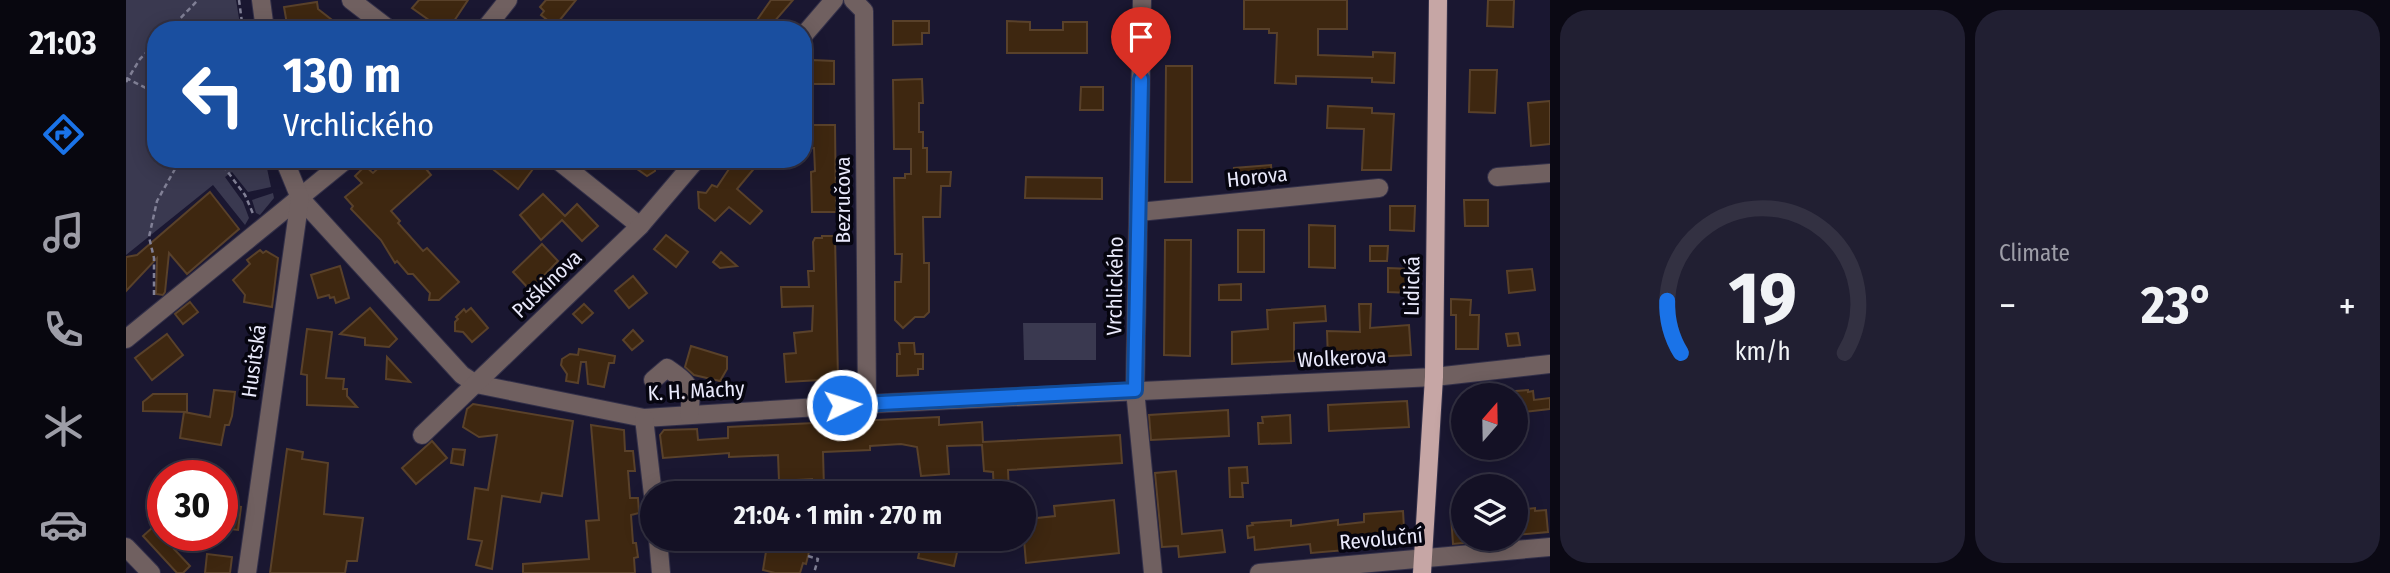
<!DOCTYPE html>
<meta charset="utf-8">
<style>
body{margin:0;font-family:"Fira Sans Condensed",sans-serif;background:#211f32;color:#f1f3f6;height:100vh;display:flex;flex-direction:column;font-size:26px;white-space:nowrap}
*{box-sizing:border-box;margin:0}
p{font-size:23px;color:#9d9da7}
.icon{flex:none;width:38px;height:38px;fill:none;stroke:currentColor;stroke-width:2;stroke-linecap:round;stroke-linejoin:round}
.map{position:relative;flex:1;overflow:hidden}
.side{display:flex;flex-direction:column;gap:10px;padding:10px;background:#0b0914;width:840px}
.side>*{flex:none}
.top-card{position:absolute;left:21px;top:21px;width:665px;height:147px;border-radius:28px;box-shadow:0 4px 18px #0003,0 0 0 2px #333142;background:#1a4fa0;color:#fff;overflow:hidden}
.needle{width:46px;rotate:20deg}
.controls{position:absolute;left:1325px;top:383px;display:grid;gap:14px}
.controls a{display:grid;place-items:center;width:77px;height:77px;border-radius:50%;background:#141125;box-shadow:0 4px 18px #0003,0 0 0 2px #333142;font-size:35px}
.speed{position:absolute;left:21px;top:460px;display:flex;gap:14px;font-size:35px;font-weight:700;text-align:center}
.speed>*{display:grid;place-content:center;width:91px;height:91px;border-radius:50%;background:#141125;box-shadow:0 4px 18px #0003,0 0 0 2px #333142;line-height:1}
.speed .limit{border:10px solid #d22;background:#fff;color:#111}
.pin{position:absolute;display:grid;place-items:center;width:60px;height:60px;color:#fff;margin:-72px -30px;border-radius:50% 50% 50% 0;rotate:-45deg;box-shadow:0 0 7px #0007}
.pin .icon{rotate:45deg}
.me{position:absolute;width:77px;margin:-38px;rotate:86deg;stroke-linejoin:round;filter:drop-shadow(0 0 5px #0008)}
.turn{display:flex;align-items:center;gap:24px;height:147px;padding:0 21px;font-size:32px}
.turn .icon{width:91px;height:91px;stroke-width:2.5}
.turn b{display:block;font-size:49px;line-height:60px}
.big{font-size:52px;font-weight:700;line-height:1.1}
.side .card{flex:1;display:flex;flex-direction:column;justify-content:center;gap:10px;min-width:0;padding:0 24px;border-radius:28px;background:#211f32}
.side .dial{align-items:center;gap:0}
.dial svg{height:182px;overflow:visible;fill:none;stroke:#333142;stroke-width:7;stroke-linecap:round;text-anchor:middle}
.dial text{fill:#f1f3f6;stroke:none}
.heat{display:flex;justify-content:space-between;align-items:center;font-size:38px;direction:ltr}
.side .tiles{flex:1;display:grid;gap:10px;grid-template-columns:repeat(2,1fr)}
.trip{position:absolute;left:514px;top:481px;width:396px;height:70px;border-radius:35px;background:#141125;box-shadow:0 4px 18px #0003,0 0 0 2px #333142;font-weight:700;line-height:70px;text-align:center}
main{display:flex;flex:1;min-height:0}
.tab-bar{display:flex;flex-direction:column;width:126px;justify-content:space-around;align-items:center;background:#08070f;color:#9d9da7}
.tab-bar .icon{width:49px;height:49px}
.tab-bar .selected{color:#1a73e8}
.tab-bar b{font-size:32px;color:#f1f3f6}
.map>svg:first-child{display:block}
.green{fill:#3a3950}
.building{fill:#3e2710;stroke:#59412a;stroke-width:2}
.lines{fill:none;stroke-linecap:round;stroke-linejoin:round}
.minor-casing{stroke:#333049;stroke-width:20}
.major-casing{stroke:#333049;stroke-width:20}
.path{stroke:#818096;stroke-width:2.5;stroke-dasharray:5 3.5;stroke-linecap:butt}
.minor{stroke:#706060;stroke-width:18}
.major{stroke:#c6a6a5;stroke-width:18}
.route-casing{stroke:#114b97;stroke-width:18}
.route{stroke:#1a73e8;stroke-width:12}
.labels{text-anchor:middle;stroke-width:7;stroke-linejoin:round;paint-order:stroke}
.street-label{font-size:21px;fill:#e9e9fb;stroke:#06050f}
</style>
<main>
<nav class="tab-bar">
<b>21:03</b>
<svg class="icon selected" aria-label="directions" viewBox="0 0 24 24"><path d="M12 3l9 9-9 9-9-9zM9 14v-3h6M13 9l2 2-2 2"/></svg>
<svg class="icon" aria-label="music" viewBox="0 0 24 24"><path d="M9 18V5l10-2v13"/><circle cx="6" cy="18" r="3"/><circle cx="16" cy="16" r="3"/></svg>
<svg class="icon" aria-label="phone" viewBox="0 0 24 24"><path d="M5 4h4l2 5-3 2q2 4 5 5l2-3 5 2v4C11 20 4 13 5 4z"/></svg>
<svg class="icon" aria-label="climate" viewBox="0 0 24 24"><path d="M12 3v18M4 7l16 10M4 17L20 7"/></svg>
<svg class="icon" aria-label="car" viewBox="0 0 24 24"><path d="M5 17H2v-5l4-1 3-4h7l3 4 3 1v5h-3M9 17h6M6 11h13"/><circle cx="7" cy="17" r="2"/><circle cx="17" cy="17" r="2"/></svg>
</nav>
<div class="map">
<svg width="1424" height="573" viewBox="0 0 1424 573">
<rect width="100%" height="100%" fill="#1a1731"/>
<g class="green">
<polygon points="0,0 110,0 115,30 30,30 30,159 139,159 145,187 122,192 106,172 99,177 117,202 123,218 119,225 87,185 0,255"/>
<polygon points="147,193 148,198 134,215 130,213 126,200"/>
<polygon points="897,323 970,323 970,360 898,360"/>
</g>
<g class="building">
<polygon points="293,0 342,0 322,30 317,30 286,8"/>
<polygon points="420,0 450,0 429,26 415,15 418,11 414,7"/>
<polygon points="645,0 667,0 641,30 624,30"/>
<polygon points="1118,0 1221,0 1221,29 1192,29 1192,55 1247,57 1247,52 1269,53 1268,83 1246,82 1246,78 1170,76 1170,84 1149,83 1151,33 1143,33 1143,29 1118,29"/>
<polygon points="1362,0 1388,0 1387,27 1361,26"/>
<polygon points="191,2 192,9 206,20 197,30 162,30 158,7"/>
<polygon points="767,21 803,21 803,33 796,33 796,44 767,45"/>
<polygon points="881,21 904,22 904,30 937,30 937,22 961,22 961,53 881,53"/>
<polygon points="686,60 708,61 708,84 686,84"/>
<polygon points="1040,66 1066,66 1066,182 1039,182"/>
<polygon points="1344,70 1371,70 1369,113 1343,112"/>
<polygon points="796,79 797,103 793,103 793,132 797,132 797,148 801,148 801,172 825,172 824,186 815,186 814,217 797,217 798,263 803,263 803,312 798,317 789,317 777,328 769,320 769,282 775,282 776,254 769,254 768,178 779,178 779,174 785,174 785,149 768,149 767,80"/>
<polygon points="955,87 977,87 977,110 954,110"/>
<polygon points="1424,101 1424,144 1405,146 1402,103"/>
<polygon points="1202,106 1246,108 1246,113 1268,114 1265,170 1236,170 1238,129 1201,128"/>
<polygon points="686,125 709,125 710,212 686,212 685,172 689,171 688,148 686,148"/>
<polygon points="262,159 292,159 305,175 265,211 274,221 272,223 297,251 301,248 333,282 313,300 303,300 304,293 287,274 282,274 271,261 269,263 255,240 225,209 227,206 219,197 236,183 229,176 239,166 247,173"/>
<polygon points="376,159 394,159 407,169 392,189 368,170"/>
<polygon points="497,159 529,159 529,171 521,176"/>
<polygon points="597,159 636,159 611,189 636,211 624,224 603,207 589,221 573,208 572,192 580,193 586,185 591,187 605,166"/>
<polygon points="1145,165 1146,179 1109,183 1108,168"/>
<polygon points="900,177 976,178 976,199 899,198"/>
<polygon points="84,192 113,229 61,274 43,253 39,292 37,295 30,294 31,258 0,291 0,257 11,255"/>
<polygon points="417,194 439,216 451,204 472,226 456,241 436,220 415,240 394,215"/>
<polygon points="1338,200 1362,200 1362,226 1339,226"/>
<polygon points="1264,206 1289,206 1288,231 1264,230"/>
<polygon points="1183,225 1209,226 1209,268 1183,267"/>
<rect x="1112" y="230" width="26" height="42"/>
<polygon points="540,235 562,252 550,267 528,249"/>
<polygon points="696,236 709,236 712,379 660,382 658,354 670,353 668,333 686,331 687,306 656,307 655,287 683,287 682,271 688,271 687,242 689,238 696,238"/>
<polygon points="1039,240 1065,240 1064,356 1038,355"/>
<polygon points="416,244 432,261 404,290 387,272"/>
<polygon points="1244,246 1262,246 1261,261 1244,261"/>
<polygon points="134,250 137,253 140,251 152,258 146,307 118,302 119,295 107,280 124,264 121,260"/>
<polygon points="595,252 611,266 594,268 587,262"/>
<polygon points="214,266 223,298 210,303 208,297 204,298 203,295 192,298 185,275"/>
<polygon points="1262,268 1285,269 1284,293 1262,292"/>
<polygon points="1406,269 1409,290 1383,293 1381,271"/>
<polygon points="507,276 521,293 503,308 489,291"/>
<polygon points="1115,284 1115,300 1093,300 1093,285"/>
<polygon points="1325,299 1345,300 1344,315 1353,315 1352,349 1330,349 1330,315 1325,315"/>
<polygon points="64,302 72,312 57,324 49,314"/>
<polygon points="458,304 467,313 456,323 447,314"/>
<polygon points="1233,304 1245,304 1244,328 1283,325 1285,355 1202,359 1201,331 1234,332"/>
<polygon points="1199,306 1200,321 1168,323 1168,361 1106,364 1106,332 1142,329 1141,310"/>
<polygon points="244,308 271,339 263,347 239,345 239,338 214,334"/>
<polygon points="345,308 362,328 346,342 337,332 329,331 329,322 332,319 330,317 338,309 340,312"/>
<polygon points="181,329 206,332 200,378 218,379 217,389 221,389 221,396 231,407 181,405 181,375 175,374"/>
<polygon points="507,330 517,341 506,350 497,340"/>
<polygon points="1392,333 1394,345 1382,346 1380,334"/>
<polygon points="41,334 57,355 26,380 9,358"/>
<polygon points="773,343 788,343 789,354 797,354 797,369 792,369 792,375 771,376 771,354 774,354"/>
<polygon points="565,346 601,357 601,369 594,381 568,375 559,367"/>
<polygon points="453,349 489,356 488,363 483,363 478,387 462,384 460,362 455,362 452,383 440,381 441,374 435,365 436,359 444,354 452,355"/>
<polygon points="261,357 284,382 260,379"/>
<polygon points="88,390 109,392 106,416 103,425 99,425 95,445 54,438 58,412 84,417"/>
<polygon points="1402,390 1402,392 1407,391 1408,400 1424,398 1424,409 1390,413 1390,391"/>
<polygon points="27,394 61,394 61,412 17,411 17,402"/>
<polygon points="1281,401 1283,427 1203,431 1202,405"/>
<polygon points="347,404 447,421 436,496 416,493 414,502 376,496 366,569 350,565 356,541 342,539 349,488 362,490 371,435 353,437 337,427 341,409"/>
<polygon points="1102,410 1103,436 1025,440 1023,415"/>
<polygon points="1164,415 1165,443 1133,444 1132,423 1137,423 1136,417"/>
<polygon points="813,417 813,425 856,422 857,442 994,435 996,463 882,470 883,494 868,494 867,472 858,471 856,445 821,446 823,474 795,476 791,447 775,444 744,446 744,450 697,452 698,488 686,489 686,479 653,481 652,455 603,457 603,453 537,458 534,435 538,430 571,429 572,440 602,438 602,427"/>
<polygon points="465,425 498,430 499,451 507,451 509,471 502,471 504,498 512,498 513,513 505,515 507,543 510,543 512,557 508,558 509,573 397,573 397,564 463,559 460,521 473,520"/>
<polygon points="306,441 321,458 290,484 276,468"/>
<polygon points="161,449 177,452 176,459 202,463 198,514 237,518 231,561 221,561 219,573 144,573"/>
<polygon points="327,449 339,450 337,465 325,463"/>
<polygon points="1121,467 1122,483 1116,483 1117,497 1104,497 1103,468"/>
<polygon points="1050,471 1056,534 1096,530 1099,552 1053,557 1052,546 1036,547 1029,473"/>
<polygon points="988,500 993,553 900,563 898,540 895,540 898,539 902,519 929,516 928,506"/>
<polygon points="96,505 115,507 112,530 96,528"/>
<polygon points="1409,508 1409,511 1420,510 1422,532 1390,535 1390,510"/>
<polygon points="1277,511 1279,545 1185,553 1184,544 1129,550 1128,537 1122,538 1121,526 1127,525 1126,523 1165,520 1165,526 1212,520 1212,525 1238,522 1238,514"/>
<polygon points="1337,515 1337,543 1327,544 1325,516"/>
<polygon points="37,518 37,536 50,536 55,542 48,549 64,566 57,573 51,573 17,536"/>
<polygon points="642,539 683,539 681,547 684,548 680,564 677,563 674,573 649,573 637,570"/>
<polygon points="796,539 834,539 828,566 792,558"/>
<polygon points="81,554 106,557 104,573 79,573"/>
</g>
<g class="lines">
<defs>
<g id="minor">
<polyline points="135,0 139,30"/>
<polyline points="225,0 264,30"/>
<polyline points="727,0 738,11 741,404"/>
<polyline points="1016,0 1009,390 1027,573"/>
<polyline points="358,30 382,0"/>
<polyline points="677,36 708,0"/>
<polyline points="430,159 514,226"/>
<polyline points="1371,177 1424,173"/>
<polyline points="174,198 336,375 350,384 518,418 741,404 1308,377 1424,364"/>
<polyline points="1013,212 1253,188"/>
<polyline points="0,339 221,159"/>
<path d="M527,380L541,368C564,384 567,387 563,415"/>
<polyline points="518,418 527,495"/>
<polyline points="296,435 514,226 571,159"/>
<polyline points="532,539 535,573"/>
<polyline points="0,547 25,573"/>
<polyline points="121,573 174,198 158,159"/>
<polyline points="1133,573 1424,547"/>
</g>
<polyline id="major" points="1296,573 1308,377 1312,0"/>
</defs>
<use href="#minor" class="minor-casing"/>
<use href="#major" class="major-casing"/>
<g class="path">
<polyline points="113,0 117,30"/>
<polyline points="43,30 72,0"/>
<polyline points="0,78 30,93"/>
<polyline points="0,82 14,59 30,43"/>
<polyline points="92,159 119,195 128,216"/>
<polyline points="28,295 28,258 23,237 31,201 49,169 60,159"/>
<polyline points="682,556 692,559 688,573"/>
</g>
<use href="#minor" class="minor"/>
<use href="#major" class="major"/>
</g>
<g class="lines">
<defs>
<polyline id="route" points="716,405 1009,390 1015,79"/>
</defs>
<use href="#route" class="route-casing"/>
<use href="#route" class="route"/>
</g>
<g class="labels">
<g class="street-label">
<text transform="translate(1131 177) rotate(-6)" y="7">Horova</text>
<text transform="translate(717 200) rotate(-90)" y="7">Bezručova</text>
<text transform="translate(421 284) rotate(-44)" y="7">Puškinova</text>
<text transform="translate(989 286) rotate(-89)" y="7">Vrchlického</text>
<text transform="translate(1286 286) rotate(-89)" y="7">Lidická</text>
<text transform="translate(1216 358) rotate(-3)" y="7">Wolkerova</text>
<text transform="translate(128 361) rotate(-82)" y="7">Husitská</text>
<text transform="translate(570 391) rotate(-3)" y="7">K. H. Máchy</text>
<text transform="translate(1255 539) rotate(-5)" y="7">Revoluční</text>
</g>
</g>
</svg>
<div class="controls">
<a><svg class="needle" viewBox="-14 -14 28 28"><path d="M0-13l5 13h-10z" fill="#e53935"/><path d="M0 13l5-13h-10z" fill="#9d9da7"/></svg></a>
<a><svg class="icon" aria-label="layers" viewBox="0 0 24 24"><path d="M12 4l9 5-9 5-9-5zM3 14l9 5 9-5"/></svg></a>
</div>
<div class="speed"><div class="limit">30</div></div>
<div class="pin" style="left:1015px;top:79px;background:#d93025"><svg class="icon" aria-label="arrive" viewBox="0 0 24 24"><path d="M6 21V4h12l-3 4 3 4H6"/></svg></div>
<svg class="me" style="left:716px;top:405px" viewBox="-20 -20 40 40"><circle r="17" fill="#1a73e8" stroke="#fff" stroke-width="3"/><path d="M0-11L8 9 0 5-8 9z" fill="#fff"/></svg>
<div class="trip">21:04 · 1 min · 270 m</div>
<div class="top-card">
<div class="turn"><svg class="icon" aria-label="left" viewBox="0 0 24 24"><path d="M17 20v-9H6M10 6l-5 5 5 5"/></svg><div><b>130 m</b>Vrchlického</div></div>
</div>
</div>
<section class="side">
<div class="tiles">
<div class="card dial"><svg viewBox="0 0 100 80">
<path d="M14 69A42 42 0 1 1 86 69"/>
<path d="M14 69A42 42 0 0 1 8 46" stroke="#1a73e8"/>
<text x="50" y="56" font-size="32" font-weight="700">19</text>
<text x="50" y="72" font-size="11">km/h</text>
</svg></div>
<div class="card"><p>Climate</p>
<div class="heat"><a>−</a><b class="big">23°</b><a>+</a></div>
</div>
</div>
</section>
</main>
